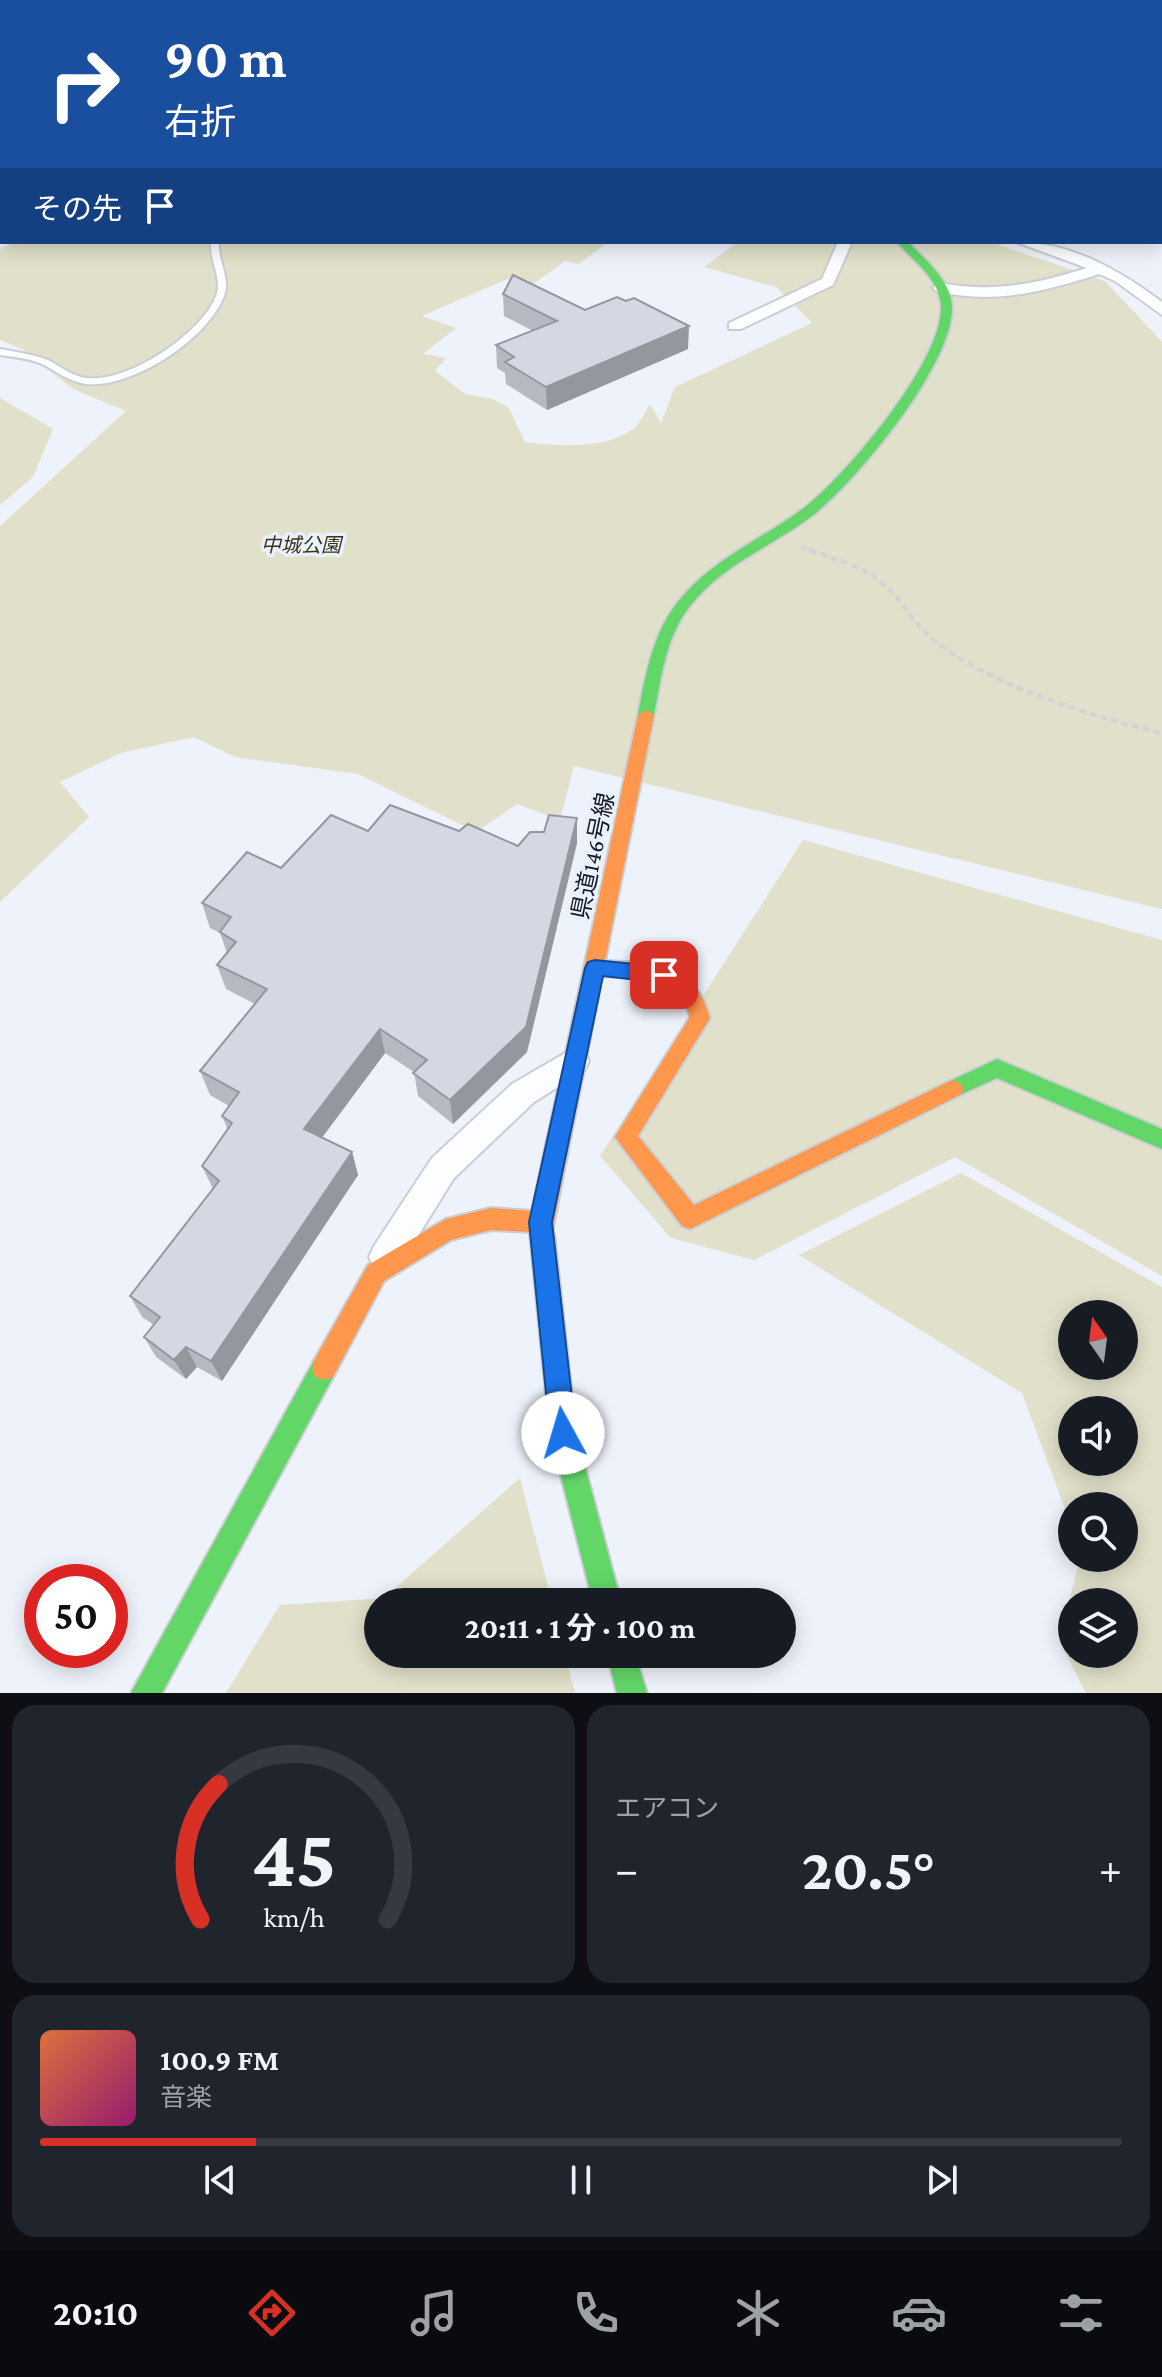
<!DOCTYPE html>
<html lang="ja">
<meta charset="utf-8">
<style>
body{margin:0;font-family:"Crimson Pro","Noto Sans JP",serif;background:#20242c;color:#f1f3f6;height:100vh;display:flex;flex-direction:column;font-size:30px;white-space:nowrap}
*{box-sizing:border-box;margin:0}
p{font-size:26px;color:#9ea1a6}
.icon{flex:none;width:44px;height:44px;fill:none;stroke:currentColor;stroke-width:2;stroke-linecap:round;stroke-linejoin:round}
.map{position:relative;height:1693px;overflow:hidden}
.side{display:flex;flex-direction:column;gap:12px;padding:12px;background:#0d0f14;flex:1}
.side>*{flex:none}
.banner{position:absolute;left:0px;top:0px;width:1162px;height:244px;box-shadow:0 4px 20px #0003;background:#1a4fa0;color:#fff;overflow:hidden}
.needle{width:52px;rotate:346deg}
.fabs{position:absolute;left:1058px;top:1300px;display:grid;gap:16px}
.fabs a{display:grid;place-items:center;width:80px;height:80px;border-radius:50%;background:#171b24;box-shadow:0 4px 20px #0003;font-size:40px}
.speed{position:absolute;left:24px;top:1564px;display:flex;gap:16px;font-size:40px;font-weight:700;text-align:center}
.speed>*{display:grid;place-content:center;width:104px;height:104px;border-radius:50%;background:#171b24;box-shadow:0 4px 20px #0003;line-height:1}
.speed .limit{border:12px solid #d22;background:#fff;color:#111}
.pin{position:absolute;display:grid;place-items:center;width:68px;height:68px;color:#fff;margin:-34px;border-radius:16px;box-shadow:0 4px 12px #0006}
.me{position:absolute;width:88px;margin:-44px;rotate:354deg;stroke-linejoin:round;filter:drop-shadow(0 0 6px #0008)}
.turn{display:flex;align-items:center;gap:28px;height:168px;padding:0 32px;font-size:36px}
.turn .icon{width:104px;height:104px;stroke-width:2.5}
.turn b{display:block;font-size:56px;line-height:68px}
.then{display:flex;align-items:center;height:76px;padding:0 32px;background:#0003;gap:16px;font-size:30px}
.big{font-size:60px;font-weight:700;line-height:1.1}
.side .widget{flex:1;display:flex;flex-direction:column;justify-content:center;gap:12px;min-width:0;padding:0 28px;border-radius:24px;background:#20242c}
.side .dial{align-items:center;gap:0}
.dial svg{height:208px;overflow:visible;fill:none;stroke:#363941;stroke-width:7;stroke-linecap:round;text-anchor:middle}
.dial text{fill:#f1f3f6;stroke:none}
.song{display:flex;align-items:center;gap:24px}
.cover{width:96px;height:96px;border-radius:12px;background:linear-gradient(135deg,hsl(20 70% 55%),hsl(320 70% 35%))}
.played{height:8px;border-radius:4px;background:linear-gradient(90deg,#d93025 20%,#363941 20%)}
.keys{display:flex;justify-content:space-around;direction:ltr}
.heat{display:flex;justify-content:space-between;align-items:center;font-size:44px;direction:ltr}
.side .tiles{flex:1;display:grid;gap:12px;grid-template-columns:1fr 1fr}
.widget:last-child{grid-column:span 2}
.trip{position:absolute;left:364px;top:1588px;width:432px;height:80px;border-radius:40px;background:#171b24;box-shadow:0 4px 20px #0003;font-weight:700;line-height:80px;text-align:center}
.tabs{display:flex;height:128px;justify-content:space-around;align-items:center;background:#090b0e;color:#9ea1a6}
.tabs .icon{width:56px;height:56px}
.tabs .current{color:#d93025}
.tabs b{font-size:36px;color:#f1f3f6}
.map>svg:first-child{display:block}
.green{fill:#e1e0ca;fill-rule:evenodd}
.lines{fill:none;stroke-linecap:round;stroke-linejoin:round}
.lane-casing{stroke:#cacdd3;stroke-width:4}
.street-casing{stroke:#cacdd3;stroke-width:4}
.fast-casing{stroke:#cacdd3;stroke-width:4}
.slow-casing{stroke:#cacdd3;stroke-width:4}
.path-far1{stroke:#d2d3d5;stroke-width:3;stroke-dasharray:4 2;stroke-linecap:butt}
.path{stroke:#d2d3d5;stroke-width:4;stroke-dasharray:7 4;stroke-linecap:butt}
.lane{fill:#fcfdfe;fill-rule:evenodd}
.street{fill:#fcfdfe;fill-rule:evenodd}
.fast{fill:#63d668;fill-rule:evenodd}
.slow{fill:#ff974d;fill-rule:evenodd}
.wall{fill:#b5bac2}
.shaded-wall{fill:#94979e}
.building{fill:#d3d8e2;stroke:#94979e;stroke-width:2}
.route{fill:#1a73e8;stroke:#114b97;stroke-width:2}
.labels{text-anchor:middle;stroke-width:7;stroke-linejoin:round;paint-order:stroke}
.far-park-label{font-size:20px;font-style:italic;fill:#383414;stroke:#eaf1fe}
.street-label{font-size:24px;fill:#16181d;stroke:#eaf1fe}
</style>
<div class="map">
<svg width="1162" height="1693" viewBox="0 0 1162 1693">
<rect width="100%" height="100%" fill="#eef2fa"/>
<g class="green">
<polygon points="28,0 960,0 27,2"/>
<path d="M16,242H608L579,264L565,261L532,285L507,279L422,316L456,328L423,354L446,358L435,371L465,394L493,399L509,408L525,442C559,446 601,450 632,430C639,426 645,412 650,404L661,423L675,387L812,323L776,287L704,267L738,242H990L1105,281L1162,342V909L574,766L560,820L517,804L476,832L358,774L235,757L194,737L121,753L60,782L89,817L0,902V526L126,411L73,389L22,349L0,340V248Z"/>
<polygon points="0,398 53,429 33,477 0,505"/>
<polygon points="803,840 1162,940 1162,1276 955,1157 754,1260 671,1238 600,1156"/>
<path d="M961,1173L1162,1287V1693H1086L1059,1641L1080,1558H1124V1506H1072V1528L1022,1393L799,1255ZM1072,1314H1124V1366H1072ZM1072,1410H1124V1462H1072ZM1072,1602H1124V1654H1072Z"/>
<polygon points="520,1478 552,1602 378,1602 378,1654 565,1654 575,1693 226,1693 280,1605 384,1598"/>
</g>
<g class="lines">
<defs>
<g id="lane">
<polygon points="2,129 2,133 0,134 0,130"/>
<path d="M211,242H219C217,260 231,278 224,296C208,339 132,389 86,384C70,382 56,371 42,364C28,358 14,357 0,355V349C16,352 32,354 48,360C60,366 73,377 87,378C128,383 201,334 216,296C223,279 209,260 211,242Z"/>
</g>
<g id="street">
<rect x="0" y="21" width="2" height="6"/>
<rect x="1160" y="58" width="2" height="6"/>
<polygon points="838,242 852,242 833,285 741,329 729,329 729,323 822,279"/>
<path d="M1016,242C1071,242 1119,270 1162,302V315L1115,281L1099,274C1043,292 994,305 936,291L933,288L941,283C994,293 1036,284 1087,268Z"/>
<polygon points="574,1048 585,1052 589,1061 585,1070 534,1102 454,1178 398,1268 386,1273 374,1268 369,1257 374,1246 432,1158 512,1084"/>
</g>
<g id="fast">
<rect x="1160" y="92" width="2" height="5"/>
<path d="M897,242H908C924,259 951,280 952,306C954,363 860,476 817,512C776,545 723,563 690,606C666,636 661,678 654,715L646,720L640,719L638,715C646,673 653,630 682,597C715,558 764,538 804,508C844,478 953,351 940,299C935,275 912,260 897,242Z"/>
<polygon points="997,1059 1162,1129 1162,1149 997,1078 953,1098 946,1095 942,1089 946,1083"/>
<polygon points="542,1223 550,1226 554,1234 576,1433 621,1602 593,1602 550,1433 530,1234 534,1226"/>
<polygon points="324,1356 333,1359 336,1368 333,1377 162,1693 131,1693 315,1359"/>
<polygon points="607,1654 635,1654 647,1693 617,1693"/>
</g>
<path id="slow" d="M646,710L654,715L605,961C654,963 695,963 710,1018L638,1136L694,1205L946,1083L953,1080L960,1083L964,1089L960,1095L690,1229L682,1226L615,1137L690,1017C679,976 638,978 602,976L550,1242L542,1245L534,1242L530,1232L491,1230L451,1240L384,1281L333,1377L324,1380L315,1377L312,1368L315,1359L368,1265L446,1219L491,1208L532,1211L638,715Z"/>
</defs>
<use href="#lane" class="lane-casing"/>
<use href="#street" class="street-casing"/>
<use href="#fast" class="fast-casing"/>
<use href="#slow" class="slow-casing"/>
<polyline class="path-far1" points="801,547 815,552"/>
<path class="path" d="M810,550C837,560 866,567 887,587C903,602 914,624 931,638C988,685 1090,716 1162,733"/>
<use href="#lane" class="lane"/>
<use href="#street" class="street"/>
<use href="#fast" class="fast"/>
<use href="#slow" class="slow"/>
</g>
<g class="wall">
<polygon points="503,294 585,310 688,349 547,410 506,384 505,373 497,368 496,345 533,331 504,316"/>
<polygon points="368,831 459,831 518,846 577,843 527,1052 453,1124 418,1096 414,1072 385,1053 322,1138 352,1152 358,1175 222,1381 197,1367 186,1379 156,1357 144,1337 154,1325 142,1317 130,1296 213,1189 202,1166 228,1130 222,1116 229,1106 210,1095 200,1071 255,1004 226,989 217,965 227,953 220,933 210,928 202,903"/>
</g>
<g class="shaded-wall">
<polygon points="689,326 688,349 547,410 546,387"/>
<polygon points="577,818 577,843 527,1052 453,1124 450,1100"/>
<polygon points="380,1029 385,1053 311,1152 304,1129"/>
<polygon points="352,1152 358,1175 222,1381 211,1361"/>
<polygon points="186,1347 197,1367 186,1379 174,1360"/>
</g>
<g class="building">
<polygon points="513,275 585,310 617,297 626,301 634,298 689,326 546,387 505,362 514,357 496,345 557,321 503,294"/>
<polygon points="390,805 459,831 468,824 518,846 530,832 544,832 549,815 577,818 526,1027 450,1100 413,1073 427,1060 380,1029 304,1129 352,1152 211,1361 186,1347 174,1360 144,1337 160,1317 130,1296 219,1181 202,1166 232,1123 222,1116 239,1092 200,1071 267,989 217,965 236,942 220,932 231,917 202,903 247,852 281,868 331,815 368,831"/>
</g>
<polygon class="route" points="595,960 664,967 671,969 674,975 671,981 664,983 603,976 552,1222 576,1433 572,1442 563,1446 554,1442 550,1433 529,1222 585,968 588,962"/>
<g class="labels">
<g class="far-park-label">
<text x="301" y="552">中城公園</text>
</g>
<g class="street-label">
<text transform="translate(593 856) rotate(-78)" y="8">県道146号線</text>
</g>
</g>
</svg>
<div class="fabs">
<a><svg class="needle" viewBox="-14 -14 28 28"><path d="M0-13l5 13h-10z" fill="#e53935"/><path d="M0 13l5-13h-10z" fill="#9ea1a6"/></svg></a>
<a><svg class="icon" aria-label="sound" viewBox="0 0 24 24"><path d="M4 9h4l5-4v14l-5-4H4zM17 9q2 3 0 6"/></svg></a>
<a><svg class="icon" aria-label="search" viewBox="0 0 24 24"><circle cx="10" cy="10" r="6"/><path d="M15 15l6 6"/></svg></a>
<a><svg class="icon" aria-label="layers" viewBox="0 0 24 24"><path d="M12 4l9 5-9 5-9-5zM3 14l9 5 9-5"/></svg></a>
</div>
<div class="speed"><div class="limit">50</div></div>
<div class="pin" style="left:664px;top:975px;background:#d93025"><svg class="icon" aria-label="arrive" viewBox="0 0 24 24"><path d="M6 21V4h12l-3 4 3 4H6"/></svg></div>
<svg class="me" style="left:563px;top:1433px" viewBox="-20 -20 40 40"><circle r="19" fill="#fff"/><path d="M0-13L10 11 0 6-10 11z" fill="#1a73e8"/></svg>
<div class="trip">20:11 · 1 分 · 100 m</div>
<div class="banner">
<div class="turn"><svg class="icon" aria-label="right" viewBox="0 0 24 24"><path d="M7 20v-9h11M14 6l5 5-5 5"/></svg><div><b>90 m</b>右折</div></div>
<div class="then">その先<svg class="icon" aria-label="arrive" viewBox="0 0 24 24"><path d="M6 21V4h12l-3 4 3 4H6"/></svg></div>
</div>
</div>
<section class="side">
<div class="tiles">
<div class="widget dial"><svg viewBox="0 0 100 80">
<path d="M14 69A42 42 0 1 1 86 69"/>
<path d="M14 69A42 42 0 0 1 21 17" stroke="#d93025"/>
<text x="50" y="56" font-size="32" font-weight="700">45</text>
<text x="50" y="72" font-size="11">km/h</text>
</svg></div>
<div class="widget"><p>エアコン</p>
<div class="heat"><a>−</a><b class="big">20.5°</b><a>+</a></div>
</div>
<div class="widget">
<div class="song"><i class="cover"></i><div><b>100.9 FM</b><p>音楽</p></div></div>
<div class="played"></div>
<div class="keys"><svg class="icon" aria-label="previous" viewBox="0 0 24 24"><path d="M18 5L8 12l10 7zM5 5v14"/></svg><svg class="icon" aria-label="pause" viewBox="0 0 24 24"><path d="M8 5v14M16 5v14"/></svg><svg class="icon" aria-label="next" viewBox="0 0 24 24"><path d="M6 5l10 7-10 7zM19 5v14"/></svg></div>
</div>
</div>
</section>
<nav class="tabs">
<b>20:10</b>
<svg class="icon current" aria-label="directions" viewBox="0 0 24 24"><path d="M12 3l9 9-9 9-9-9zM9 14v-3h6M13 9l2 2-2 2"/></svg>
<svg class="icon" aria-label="music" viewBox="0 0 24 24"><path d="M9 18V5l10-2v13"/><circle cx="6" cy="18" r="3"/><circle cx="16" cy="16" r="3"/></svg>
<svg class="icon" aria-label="phone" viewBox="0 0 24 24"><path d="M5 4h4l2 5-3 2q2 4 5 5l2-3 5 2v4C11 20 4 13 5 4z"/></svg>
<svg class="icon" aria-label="climate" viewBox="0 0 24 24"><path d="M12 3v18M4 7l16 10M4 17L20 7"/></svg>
<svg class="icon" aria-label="car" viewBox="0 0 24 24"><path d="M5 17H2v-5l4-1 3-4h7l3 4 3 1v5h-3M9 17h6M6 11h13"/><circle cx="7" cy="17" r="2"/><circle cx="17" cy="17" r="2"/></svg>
<svg class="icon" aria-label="filters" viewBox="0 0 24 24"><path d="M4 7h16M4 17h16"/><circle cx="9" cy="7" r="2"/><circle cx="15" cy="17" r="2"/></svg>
</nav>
